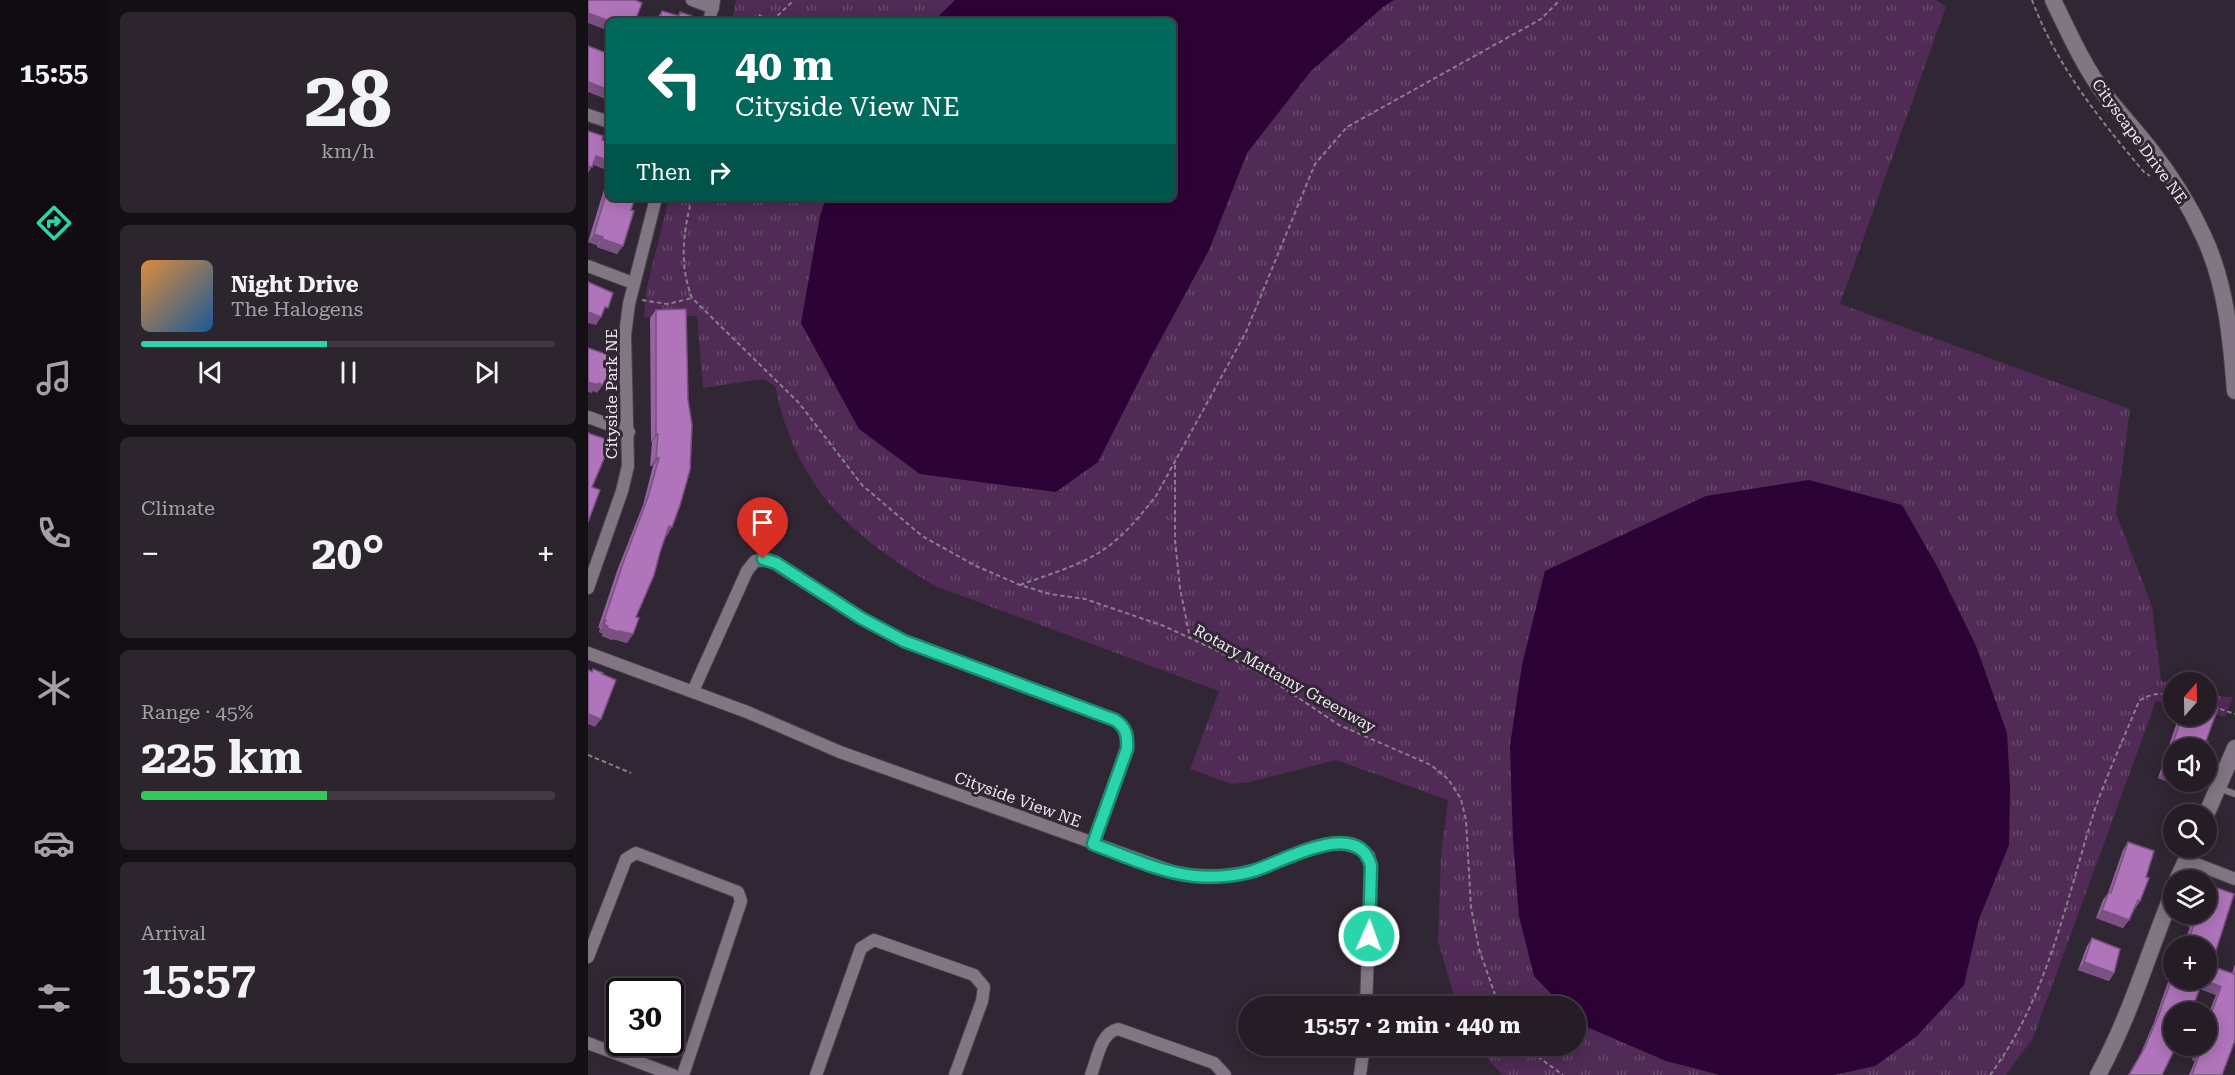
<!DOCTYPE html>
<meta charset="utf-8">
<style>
body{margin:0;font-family:"Roboto Serif",serif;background:#2d252e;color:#f1f3f6;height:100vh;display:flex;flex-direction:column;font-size:22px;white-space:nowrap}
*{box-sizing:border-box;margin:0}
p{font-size:20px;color:#a3a1a7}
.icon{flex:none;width:33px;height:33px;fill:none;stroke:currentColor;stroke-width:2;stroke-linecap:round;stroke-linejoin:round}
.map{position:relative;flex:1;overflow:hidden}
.panel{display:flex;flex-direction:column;gap:12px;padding:12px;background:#140f15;width:480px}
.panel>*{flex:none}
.top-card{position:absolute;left:18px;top:18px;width:570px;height:183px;border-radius:9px;box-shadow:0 3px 15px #0003,0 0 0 2px #423a43;background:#00695c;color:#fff;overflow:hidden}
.needle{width:39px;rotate:20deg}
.buttons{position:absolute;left:1575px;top:672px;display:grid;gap:12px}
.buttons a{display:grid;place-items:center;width:54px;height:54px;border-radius:50%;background:#251c26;box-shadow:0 3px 15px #0003,0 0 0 2px #423a43;font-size:30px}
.speed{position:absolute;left:18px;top:978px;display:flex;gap:12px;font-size:30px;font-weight:700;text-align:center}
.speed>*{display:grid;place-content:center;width:78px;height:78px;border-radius:50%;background:#251c26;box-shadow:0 3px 15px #0003,0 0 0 2px #423a43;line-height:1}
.speed .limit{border:3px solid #111;border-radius:9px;background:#fff;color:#111}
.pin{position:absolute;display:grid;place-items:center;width:51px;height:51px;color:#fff;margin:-62px -26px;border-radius:50% 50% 50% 0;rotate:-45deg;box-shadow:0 0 6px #0007}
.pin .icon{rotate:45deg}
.me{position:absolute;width:66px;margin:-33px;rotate:2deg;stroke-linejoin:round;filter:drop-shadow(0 0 4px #0008)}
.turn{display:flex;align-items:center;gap:21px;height:126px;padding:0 30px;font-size:27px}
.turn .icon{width:78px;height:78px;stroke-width:2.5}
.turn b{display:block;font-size:42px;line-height:51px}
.then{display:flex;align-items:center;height:57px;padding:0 30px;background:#0003;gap:12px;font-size:22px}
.big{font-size:45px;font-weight:700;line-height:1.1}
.panel .card{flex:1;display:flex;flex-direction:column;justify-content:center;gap:9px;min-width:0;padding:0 21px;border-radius:9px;background:#2d252e}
.panel .dial{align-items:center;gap:0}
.dial b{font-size:78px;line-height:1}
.song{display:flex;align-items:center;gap:18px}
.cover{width:72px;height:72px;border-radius:9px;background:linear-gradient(135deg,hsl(30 70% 55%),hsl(210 70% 35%))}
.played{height:6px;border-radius:3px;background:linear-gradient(90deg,#2bd5ac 45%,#423a43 45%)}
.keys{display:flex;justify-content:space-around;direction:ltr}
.heat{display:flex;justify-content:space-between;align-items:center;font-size:33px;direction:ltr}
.charge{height:9px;border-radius:4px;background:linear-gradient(90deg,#34c759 45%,#423a43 0)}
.trip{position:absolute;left:650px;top:996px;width:348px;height:60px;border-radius:30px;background:#251c26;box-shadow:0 3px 15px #0003,0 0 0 2px #423a43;font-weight:700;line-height:60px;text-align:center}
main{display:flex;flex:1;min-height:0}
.tab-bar{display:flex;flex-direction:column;width:108px;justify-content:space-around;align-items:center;background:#0f0b0f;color:#a3a1a7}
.tab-bar .icon{width:42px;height:42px}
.tab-bar .active{color:#2bd5ac}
.tab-bar b{font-size:27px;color:#f1f3f6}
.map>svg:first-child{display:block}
.park{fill:url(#park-tufts)}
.water{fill:#2d0335}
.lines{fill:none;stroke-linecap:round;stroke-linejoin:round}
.service-casing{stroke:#4d434e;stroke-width:8}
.minor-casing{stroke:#4d434e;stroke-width:14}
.tertiary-casing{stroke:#4d434e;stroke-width:18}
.path{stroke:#887f8a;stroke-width:2;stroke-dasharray:4.5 3;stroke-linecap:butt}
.service{stroke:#827584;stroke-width:6}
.minor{stroke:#827584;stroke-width:12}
.tertiary{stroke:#827584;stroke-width:16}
.wall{fill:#9664a0}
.shaded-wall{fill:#7a5182}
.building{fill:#af74ba;stroke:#7a5182;stroke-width:1.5}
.route-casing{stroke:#1c8a70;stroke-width:15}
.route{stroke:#2bd5ac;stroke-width:10}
.labels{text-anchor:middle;stroke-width:6;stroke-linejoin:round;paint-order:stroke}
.street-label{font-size:16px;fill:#f0e8f1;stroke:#312633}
</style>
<main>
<nav class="tab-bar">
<b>15:55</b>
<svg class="icon active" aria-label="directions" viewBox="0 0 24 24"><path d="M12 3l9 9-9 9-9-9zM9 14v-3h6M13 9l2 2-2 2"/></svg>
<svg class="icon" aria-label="music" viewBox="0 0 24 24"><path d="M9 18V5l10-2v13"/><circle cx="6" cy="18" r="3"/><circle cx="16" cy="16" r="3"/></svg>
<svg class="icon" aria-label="phone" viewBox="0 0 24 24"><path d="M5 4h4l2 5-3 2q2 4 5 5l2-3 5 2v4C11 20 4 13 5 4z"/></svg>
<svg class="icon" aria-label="climate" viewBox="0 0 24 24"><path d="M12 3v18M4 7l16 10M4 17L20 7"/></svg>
<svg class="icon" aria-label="car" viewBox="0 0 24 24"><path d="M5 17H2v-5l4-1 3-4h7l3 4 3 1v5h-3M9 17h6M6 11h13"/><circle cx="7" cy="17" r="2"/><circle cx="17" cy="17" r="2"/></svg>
<svg class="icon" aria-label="filters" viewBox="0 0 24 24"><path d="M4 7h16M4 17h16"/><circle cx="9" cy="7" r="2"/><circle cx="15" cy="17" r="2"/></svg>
</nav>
<section class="panel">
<div class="card dial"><b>28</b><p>km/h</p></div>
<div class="card">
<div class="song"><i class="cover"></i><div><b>Night Drive</b><p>The Halogens</p></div></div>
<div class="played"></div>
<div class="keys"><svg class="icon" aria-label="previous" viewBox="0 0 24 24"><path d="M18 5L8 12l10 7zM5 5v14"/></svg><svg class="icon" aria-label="pause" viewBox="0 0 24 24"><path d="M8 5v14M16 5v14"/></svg><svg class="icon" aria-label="next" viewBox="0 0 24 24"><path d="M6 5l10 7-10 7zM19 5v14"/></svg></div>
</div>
<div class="card"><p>Climate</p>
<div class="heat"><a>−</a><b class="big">20°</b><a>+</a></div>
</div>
<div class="card"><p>Range · 45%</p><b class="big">225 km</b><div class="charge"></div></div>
<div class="card"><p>Arrival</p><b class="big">15:57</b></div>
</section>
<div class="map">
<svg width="1647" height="1075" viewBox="0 0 1647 1075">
<defs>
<pattern id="park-tufts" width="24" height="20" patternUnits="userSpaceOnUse" patternTransform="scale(1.5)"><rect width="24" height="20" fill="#4f2b55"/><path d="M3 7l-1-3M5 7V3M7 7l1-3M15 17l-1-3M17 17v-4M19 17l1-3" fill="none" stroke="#694a6e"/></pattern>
</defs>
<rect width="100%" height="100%" fill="#312633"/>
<g class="park">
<path d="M148,0H1348L1358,7L1252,304L1542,409L1528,513L1564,606L1573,681L1585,684V704L1568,701L1445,1038L1418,1075H914L888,1046H987V1006H869L850,941L853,854L860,800L748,760L662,782L644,784L602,769L631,691L347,586C261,535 208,487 187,386L175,379L115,388L109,316L56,317L59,287L81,198H585V21H144Z"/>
<polygon points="1618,691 1635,697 1645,697 1637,717 1619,712"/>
</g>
<g class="water">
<polygon points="367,0 806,0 795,7 723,71 659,153 621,250 562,359 510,462 468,492 332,474 271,429 213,323 232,216 238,198 585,198 585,21 346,21"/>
<polygon points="1221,480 1314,505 1349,566 1388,646 1419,733 1422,788 1421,845 1391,919 1376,985 1329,1036 1287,1066 1246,1075 1132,1075 1078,1061 992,1024 987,1019 987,1006 975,1006 946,976 931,916 925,840 922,746 934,665 957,571 1118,496"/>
</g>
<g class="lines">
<defs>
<polyline id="service" points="1631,788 1647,794"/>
<g id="minor">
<polyline points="104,0 125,8"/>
<polyline points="121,21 126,1"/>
<polyline points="0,115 21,122"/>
<polyline points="0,266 45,283"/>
<polyline points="0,417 41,432"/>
<polyline points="0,588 34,491 40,466 37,335 41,304 68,198"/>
<path d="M0,653L159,712L252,752L586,872C612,877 638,877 664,871C701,862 745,824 781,856L783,866L778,1006"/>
<path d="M105,691L159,571L167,561L181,560L273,618L316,641L527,720C538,727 540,736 539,749L505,844"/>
<polyline points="1598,860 1647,879"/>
<polyline points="0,957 38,859 48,853 150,892 153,901 95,1075"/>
<polyline points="0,1043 85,1075"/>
<polyline points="228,1075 273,948 286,940 386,975 396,987 394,1001 367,1075"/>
<path d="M503,1075C509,1060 512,1033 530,1029L626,1063L637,1075"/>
<polyline points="772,1075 776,1046"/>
</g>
<g id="tertiary">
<path d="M1465,0C1481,33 1496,67 1518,96C1532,114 1548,131 1562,149C1583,176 1601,204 1615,235C1638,283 1643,339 1647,391"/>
<polyline points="1618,815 1647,748"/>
<polyline points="1589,880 1604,848"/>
<path d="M1510,1075C1542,1017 1561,951 1586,890"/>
</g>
</defs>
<use href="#service" class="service-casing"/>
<use href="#minor" class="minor-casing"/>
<use href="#tertiary" class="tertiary-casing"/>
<g class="path">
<path d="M1444,0C1468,65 1512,120 1556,172L1562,176"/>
<polyline points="157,21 171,15 182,21"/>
<polyline points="184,21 206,0"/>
<path d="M104,198C95,232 91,265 104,298L211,403L274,485L334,536L388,566L432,585L462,594L497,599L576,626L630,651L682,679L751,725L843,765L860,779L873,799L878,820L883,907L891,949L911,1006"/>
<polyline points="54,300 79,304 104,298"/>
<polyline points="587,465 587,540 592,588 602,638"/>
<path d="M432,585C459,575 491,566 515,550C535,537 553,515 568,496L658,332L727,164L759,127L953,19L972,0"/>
<polyline points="1618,704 1647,714"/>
<polyline points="0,755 43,773"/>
<polyline points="939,1046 953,1059 975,1075"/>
<path d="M1402,1075C1459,999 1478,901 1506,812C1519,774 1536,738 1551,701C1563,693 1572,693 1586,695"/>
</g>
<use href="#service" class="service"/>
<use href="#minor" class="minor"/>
<use href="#tertiary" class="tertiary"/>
</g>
<g class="wall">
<polygon points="74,11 90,16 92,12 103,21 67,21"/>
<polygon points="21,173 21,198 29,254 9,247 9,245 0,242"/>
<polygon points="68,310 79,536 78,535 48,617 45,634 39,643 25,639 24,640 14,636 15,634 11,632 12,628 10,628 29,571 55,505 65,466 62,466 64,442 63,442 62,318"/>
<polygon points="1591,716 1618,716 1586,782 1605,782 1599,789 1570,778"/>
<polygon points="1540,842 1558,877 1552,901 1535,928 1508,918 1515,900 1520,893 1535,850"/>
<polygon points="1604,914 1618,914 1623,966 1644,973 1647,964 1647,1040 1634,1075 1601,1075 1607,1061 1604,1060 1609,1046 1618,1046 1618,1020 1628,995 1612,989 1585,1054 1574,1075 1540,1075 1552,1055 1566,1022 1586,965 1586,980 1618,946 1593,946 1596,943 1602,927 1599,926"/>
<polygon points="1504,938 1526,973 1521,981 1490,970 1499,946"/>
</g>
<g class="shaded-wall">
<polygon points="0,13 21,21 21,31 0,23"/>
<polygon points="0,82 21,90 20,100 0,92"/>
<polygon points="8,156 21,161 21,171 3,164"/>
<polygon points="0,166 4,167 0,173"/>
<polygon points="6,234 15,237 9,245 0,242"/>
<polygon points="14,239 35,246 29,254 9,247"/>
<polygon points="0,312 13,317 8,325 0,323"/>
<polygon points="0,382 10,383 15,385 9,393 5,391 4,393 0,392"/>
<polygon points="68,434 70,434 64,442 63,442"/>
<polygon points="68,458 71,458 65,466 62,466"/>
<polygon points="81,526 84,527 79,536 75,534"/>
<polygon points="16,620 18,620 12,628 10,628"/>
<polygon points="16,624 20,626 15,634 11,632"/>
<polygon points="19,628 30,631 45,634 39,643 25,639 24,640 14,636"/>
<polygon points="0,714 13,719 7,727 0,724"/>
<polygon points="1576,770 1586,774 1586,782 1605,782 1599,789 1570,778"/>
<polygon points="1514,910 1541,920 1535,928 1508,918"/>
<polygon points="1605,918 1608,919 1602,927 1599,926"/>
<polygon points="1496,962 1526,973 1521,981 1490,970"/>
<polygon points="1617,980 1633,987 1628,995 1612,988 1614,982"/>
<polygon points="1609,1052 1612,1053 1607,1061 1604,1060"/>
</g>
<g class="building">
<polygon points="0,0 47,0 54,3 47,21 21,21 0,13"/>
<polygon points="74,11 91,16 92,12 104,16 103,21 71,21"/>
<polygon points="0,46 21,54 21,90 0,82"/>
<polygon points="0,131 15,136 14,140 21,142 21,161 8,156 4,167 0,166"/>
<polygon points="21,184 21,198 47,198 43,210 46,211 35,246 14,239 15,237 6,234"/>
<polygon points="0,282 25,293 20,308 17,307 13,317 0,312"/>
<polygon points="98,309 100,400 104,425 102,470 92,505 84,527 81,526 72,552 66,575 48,617 51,618 45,634 30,631 30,632 19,628 20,626 16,624 18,620 16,620 35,563 60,497 71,458 68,458 70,434 68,434 68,310"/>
<polygon points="0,348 24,356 20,370 22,371 15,385 10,383 10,385 0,382"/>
<polygon points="0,433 17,439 16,442 20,444 19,447 21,447 4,487 12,490 0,522"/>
<polygon points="5,669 15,673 14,674 28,680 13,719 0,714 0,672 1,670 4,672"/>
<polygon points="1618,704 1630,708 1618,741 1620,742 1618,748 1586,748 1586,774 1576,770 1594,716 1618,716"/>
<polygon points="1540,842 1566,851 1558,877 1561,878 1552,901 1550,900 1541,920 1514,910 1521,892 1523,893"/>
<polygon points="1618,884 1646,894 1623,966 1646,974 1647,971 1647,1040 1634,1075 1604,1075 1612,1053 1609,1052 1612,1046 1618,1046 1618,1027 1633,987 1617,980 1614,982 1603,1012 1586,1012 1586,1046 1588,1046 1574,1075 1541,1075 1557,1047 1571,1014 1586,973 1586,980 1618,980 1618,946 1595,946 1596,943 1599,944 1608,919 1605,918 1607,914 1618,914"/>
<polygon points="1504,938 1532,949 1526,973 1496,962"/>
</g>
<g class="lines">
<defs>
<path id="route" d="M175,559L188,563L273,618L316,641L527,720C538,727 540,736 539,749L505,844C537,856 571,872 606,876C624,878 648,876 665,871C693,863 770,816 783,866L781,936"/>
</defs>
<use href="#route" class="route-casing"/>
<use href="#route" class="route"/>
</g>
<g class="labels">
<g class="street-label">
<text transform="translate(1552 141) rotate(54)" y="6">Cityscape Drive NE</text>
<text transform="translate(23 394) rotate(-90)" y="6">Cityside Park NE</text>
<text transform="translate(697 678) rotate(29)" y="6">Rotary Mattamy Greenway</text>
<text transform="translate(430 799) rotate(20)" y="6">Cityside View NE</text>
</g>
</g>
</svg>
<div class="buttons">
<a><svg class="needle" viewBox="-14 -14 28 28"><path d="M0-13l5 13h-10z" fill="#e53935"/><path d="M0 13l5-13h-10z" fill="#a3a1a7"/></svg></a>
<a><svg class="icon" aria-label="sound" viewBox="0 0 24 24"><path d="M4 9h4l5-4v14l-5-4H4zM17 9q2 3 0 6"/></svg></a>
<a><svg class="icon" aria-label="search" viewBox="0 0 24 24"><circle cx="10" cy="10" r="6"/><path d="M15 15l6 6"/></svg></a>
<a><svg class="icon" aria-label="layers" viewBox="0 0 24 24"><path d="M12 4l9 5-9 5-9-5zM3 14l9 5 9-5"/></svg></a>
<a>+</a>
<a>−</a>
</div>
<div class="speed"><div class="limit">30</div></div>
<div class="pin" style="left:175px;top:559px;background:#d93025"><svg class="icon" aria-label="arrive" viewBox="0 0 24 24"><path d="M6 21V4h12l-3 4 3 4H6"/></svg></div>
<svg class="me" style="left:781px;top:936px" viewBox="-20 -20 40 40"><circle r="17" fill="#2bd5ac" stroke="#fff" stroke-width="3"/><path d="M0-11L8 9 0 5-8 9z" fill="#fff"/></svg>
<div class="trip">15:57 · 2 min · 440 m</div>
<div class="top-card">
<div class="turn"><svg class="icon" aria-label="left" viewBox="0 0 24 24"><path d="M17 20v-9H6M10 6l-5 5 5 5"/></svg><div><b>40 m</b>Cityside View NE</div></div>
<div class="then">Then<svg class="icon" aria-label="right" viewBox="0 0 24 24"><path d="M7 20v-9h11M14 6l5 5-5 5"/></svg></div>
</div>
</div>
</main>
